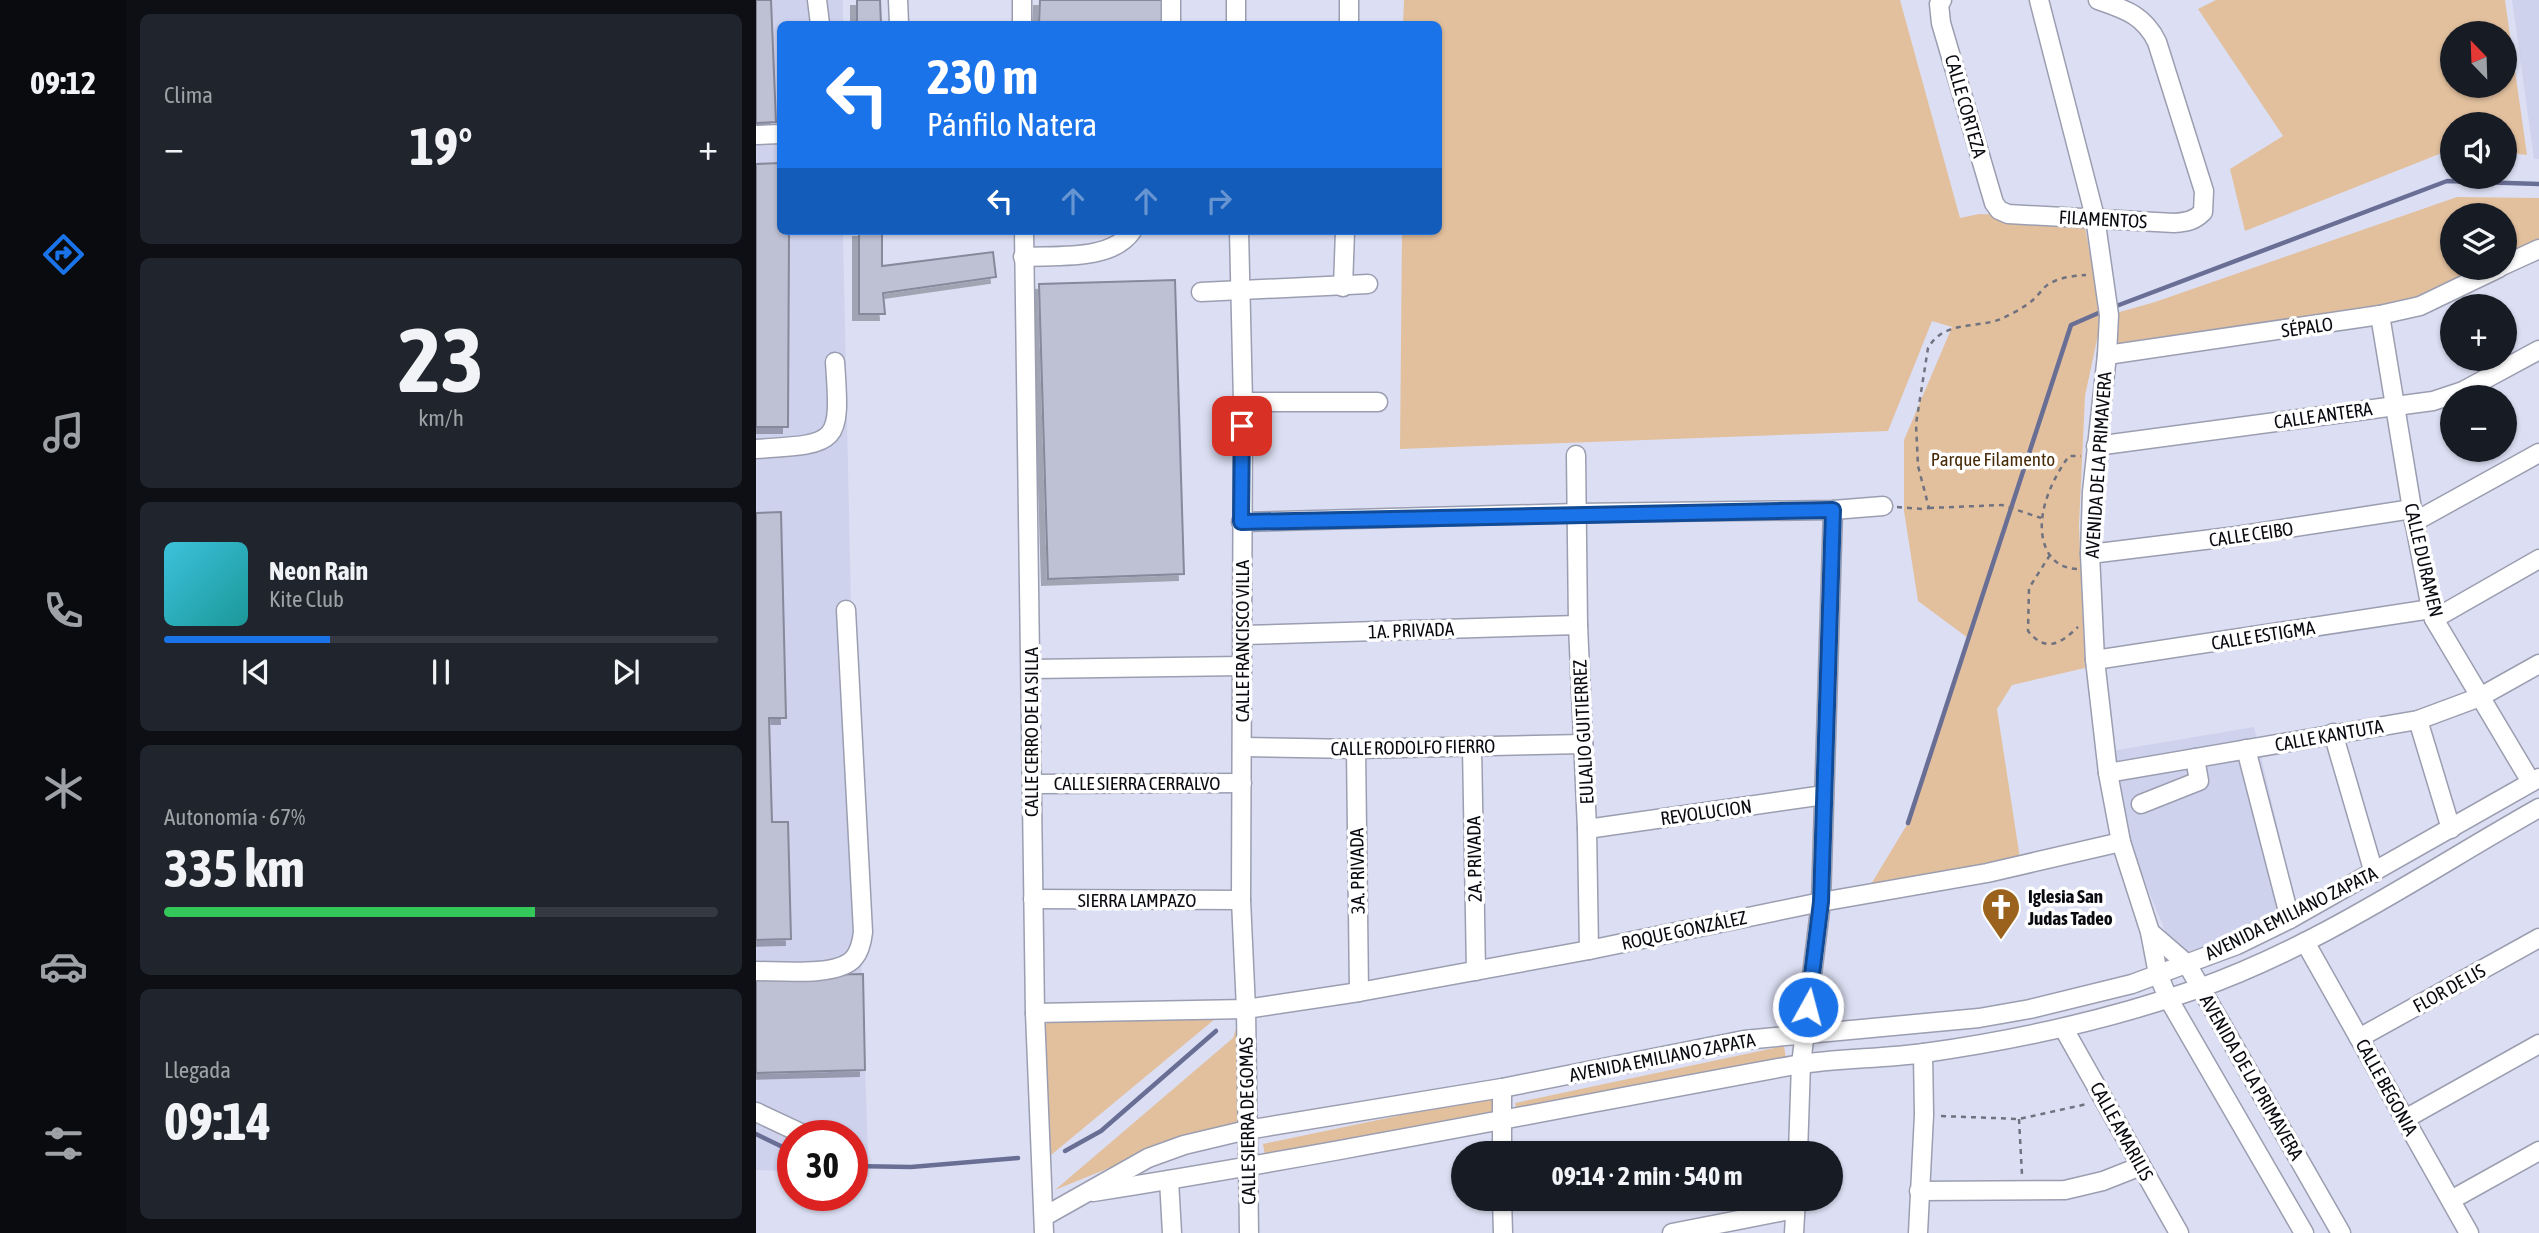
<!DOCTYPE html>
<html lang="es">
<meta charset="utf-8">
<style>
body{margin:0;font-family:"Asap Condensed",sans-serif;background:#20242c;color:#f1f3f6;height:100vh;display:flex;flex-direction:column;font-size:26px;white-space:nowrap}
*{box-sizing:border-box;margin:0}
p{font-size:23px;color:#9ea1a6}
.icon{flex:none;width:38px;height:38px;fill:none;stroke:currentColor;stroke-width:2;stroke-linecap:round;stroke-linejoin:round}
.map{position:relative;flex:1;overflow:hidden}
.drawer{display:flex;flex-direction:column;gap:14px;padding:14px;background:#0d0f14;width:630px}
.drawer>*{flex:none}
.hud{position:absolute;left:21px;top:21px;width:665px;height:214px;border-radius:10px;box-shadow:0 2px 5px #0004;background:#1a73e8;color:#fff;overflow:hidden}
.needle{width:46px;rotate:337deg}
.tools{position:absolute;left:1684px;top:21px;display:grid;gap:14px}
.tools a{display:grid;place-items:center;width:77px;height:77px;border-radius:50%;background:#171b24;box-shadow:0 2px 5px #0004;font-size:35px}
.speed{position:absolute;left:21px;top:1120px;display:flex;gap:14px;font-size:35px;font-weight:700;text-align:center}
.speed>*{display:grid;place-content:center;width:91px;height:91px;border-radius:50%;background:#171b24;box-shadow:0 2px 5px #0004;line-height:1}
.speed .limit{border:10px solid #d22;background:#fff;color:#111}
.pin{position:absolute;display:grid;place-items:center;width:60px;height:60px;color:#fff;margin:-30px;border-radius:14px;box-shadow:0 4px 10px #0006}
.me{position:absolute;width:77px;margin:-38px;rotate:7deg;stroke-linejoin:round;filter:drop-shadow(0 0 5px #0008)}
.turn{display:flex;align-items:center;gap:24px;height:147px;padding:0 35px;font-size:32px}
.turn .icon{width:91px;height:91px;stroke-width:2.5}
.turn b{display:block;font-size:49px;line-height:60px}
.lanes{display:flex;align-items:center;height:66px;padding:0 35px;background:#0003;justify-content:center;gap:35px;direction:ltr}
.lanes .off{opacity:.35}
.big{font-size:52px;font-weight:700;line-height:1.1}
.drawer .widget{flex:1;display:flex;flex-direction:column;justify-content:center;gap:10px;min-width:0;padding:0 24px;border-radius:10px;background:#20242c}
.drawer .dial{align-items:center;gap:0}
.dial b{font-size:91px;line-height:1}
.song{display:flex;align-items:center;gap:21px}
.cover{width:84px;height:84px;border-radius:10px;background:linear-gradient(135deg,hsl(190 70% 55%),hsl(180 70% 35%))}
.played{height:7px;border-radius:4px;background:linear-gradient(90deg,#1a73e8 30%,#363941 30%)}
.keys{display:flex;justify-content:space-around;direction:ltr}
.heat{display:flex;justify-content:space-between;align-items:center;font-size:38px;direction:ltr}
.charge{height:10px;border-radius:5px;background:linear-gradient(90deg,#34c759 67%,#363941 0)}
.trip{position:absolute;left:695px;top:1141px;width:392px;height:70px;border-radius:35px;background:#171b24;box-shadow:0 2px 5px #0004;font-weight:700;line-height:70px;text-align:center}
main{display:flex;flex:1;min-height:0}
.tabs{display:flex;flex-direction:column;width:126px;justify-content:space-around;align-items:center;background:#090b0e;color:#9ea1a6}
.tabs .icon{width:49px;height:49px}
.tabs .on{color:#1a73e8}
.tabs b{font-size:32px;color:#f1f3f6}
.map>svg:first-child{display:block}
.built{fill:#ced2ed}
.green{fill:#e2c09e;fill-rule:evenodd}
.lines{fill:none;stroke-linecap:round;stroke-linejoin:round}
.stream{stroke:#696e95;stroke-width:4.5}
.building{fill:#bec1d4;stroke:#86899a;stroke-width:2;filter:url(#shadow)}
.minor-casing{stroke:#9b9eb0;stroke-width:21}
.path{stroke:#70727f;stroke-width:2.5;stroke-dasharray:5 5;stroke-linecap:butt}
.minor{stroke:#fff;stroke-width:18}
.route-casing{stroke:#114b97;stroke-width:18}
.route{stroke:#1a73e8;stroke-width:12}
.labels{text-anchor:middle;stroke-width:7;stroke-linejoin:round;paint-order:stroke}
.street-label{font-size:19px;fill:#0a0b11;stroke:#fff}
.park-label{font-size:19px;fill:#482b07;stroke:#fff}
.poi-label{font-size:19px;font-weight:bold;fill:#0a0b11;stroke:#fff;text-anchor:start}
</style>
<main>
<nav class="tabs">
<b>09:12</b>
<svg class="icon on" aria-label="directions" viewBox="0 0 24 24"><path d="M12 3l9 9-9 9-9-9zM9 14v-3h6M13 9l2 2-2 2"/></svg>
<svg class="icon" aria-label="music" viewBox="0 0 24 24"><path d="M9 18V5l10-2v13"/><circle cx="6" cy="18" r="3"/><circle cx="16" cy="16" r="3"/></svg>
<svg class="icon" aria-label="phone" viewBox="0 0 24 24"><path d="M5 4h4l2 5-3 2q2 4 5 5l2-3 5 2v4C11 20 4 13 5 4z"/></svg>
<svg class="icon" aria-label="climate" viewBox="0 0 24 24"><path d="M12 3v18M4 7l16 10M4 17L20 7"/></svg>
<svg class="icon" aria-label="car" viewBox="0 0 24 24"><path d="M5 17H2v-5l4-1 3-4h7l3 4 3 1v5h-3M9 17h6M6 11h13"/><circle cx="7" cy="17" r="2"/><circle cx="17" cy="17" r="2"/></svg>
<svg class="icon" aria-label="filters" viewBox="0 0 24 24"><path d="M4 7h16M4 17h16"/><circle cx="9" cy="7" r="2"/><circle cx="15" cy="17" r="2"/></svg>
</nav>
<section class="drawer">
<div class="widget"><p>Clima</p>
<div class="heat"><a>−</a><b class="big">19°</b><a>+</a></div>
</div>
<div class="widget dial"><b>23</b><p>km/h</p></div>
<div class="widget">
<div class="song"><i class="cover"></i><div><b>Neon Rain</b><p>Kite Club</p></div></div>
<div class="played"></div>
<div class="keys"><svg class="icon" aria-label="previous" viewBox="0 0 24 24"><path d="M18 5L8 12l10 7zM5 5v14"/></svg><svg class="icon" aria-label="pause" viewBox="0 0 24 24"><path d="M8 5v14M16 5v14"/></svg><svg class="icon" aria-label="next" viewBox="0 0 24 24"><path d="M6 5l10 7-10 7zM19 5v14"/></svg></div>
</div>
<div class="widget"><p>Autonomía · 67%</p><b class="big">335 km</b><div class="charge"></div></div>
<div class="widget"><p>Llegada</p><b class="big">09:14</b></div>
</section>
<div class="map">
<svg width="1783" height="1233" viewBox="0 0 1783 1233">
<defs>
<filter id="shadow"><feDropShadow dx="-6" dy="6" stdDeviation="0" flood-color="#0004"/></filter>
</defs>
<rect width="100%" height="100%" fill="#dcdff3"/>
<g class="built">
<polygon points="0,0 87,0 87,24 24,24 24,231 87,231 99,794 113,1177 96,1176 96,1136 37,1136 37,1172 0,1170"/>
<polygon points="1756,0 1783,0 1783,159 1778,159"/>
<polygon points="1498,727 1540,905 1456,944 1419,955 1373,844 1355,751"/>
</g>
<g class="green">
<polygon points="648,0 1144,0 1204,218 1223,214 1327,217 1344,306 1343,330 1329,396 1323,526 1329,668 1256,685 1241,709 1265,865 1109,894 1152,823 1212,638 1162,601 1148,511 1148,440 1196,327 1176,321 1132,431 644,449 646,231 682,231 682,24 647,24"/>
<path d="M1460,0H1749L1771,155L1748,152V124H1696V149L1489,231L1474,169L1527,136L1442,9ZM1748,33V86H1696V33Z"/>
<polygon points="1701,197 1783,198 1783,249 1748,265 1748,215 1696,215 1696,268 1743,268 1664,306 1351,355 1353,315 1399,302"/>
<polygon points="465,1014 283,1165 288,1025 295,1021"/>
<polygon points="485,1014 489,1121 407,1146 299,1190 477,1038"/>
<polygon points="1028,1046 1032,1072 763,1121 759,1103"/>
<polygon points="742,1095 744,1124 511,1168 507,1144"/>
</g>
<g class="lines">
<g class="stream">
<polyline points="1355,308 1691,181 1783,184"/>
<polyline points="1152,823 1315,325 1347,311"/>
<polyline points="0,1134 37,1152"/>
<polyline points="309,1151 345,1131 460,1031"/>
<polyline points="96,1166 155,1167 262,1158"/>
</g>
</g>
<g class="building">
<polygon points="0,0 15,0 20,122 0,123"/>
<polygon points="101,0 124,0 125,24 101,24"/>
<polygon points="284,0 409,0 409,24 283,24"/>
<polygon points="24,163 24,231 33,231 32,427 0,427 0,164"/>
<polygon points="103,231 126,231 126,266 237,252 240,277 127,293 129,314 103,314"/>
<polygon points="419,280 428,574 292,579 283,284"/>
<polygon points="25,512 30,718 13,718 16,822 32,822 35,939 0,940 0,513"/>
<polygon points="107,974 109,1070 0,1073 0,976"/>
</g>
<g class="lines">
<defs>
<g id="minor">
<polyline points="61,0 64,24"/>
<polyline points="142,0 143,24"/>
<polyline points="266,0 266,24"/>
<polyline points="415,0 415,24"/>
<polyline points="480,0 480,24"/>
<path d="M1186,0L1183,4L1185,23L1238,203L1243,210L1252,214L1418,223C1431,222 1438,221 1447,212L1448,191L1401,42C1388,15 1368,9 1342,0"/>
<polyline points="1283,0 1339,217 1353,315 1351,355 1336,492 1334,554 1339,660 1352,773 1365,842 1394,932 1402,974 1412,998 1548,1233"/>
<polyline points="593,24 593,0"/>
<polyline points="0,135 24,134"/>
<polyline points="268,231 279,1013 288,1233"/>
<polyline points="483,231 487,402 485,900 490,1009 493,1233"/>
<path d="M267,257C301,255 356,261 376,231"/>
<polyline points="1748,265 1783,249"/>
<polyline points="587,287 589,231"/>
<polyline points="445,292 612,284"/>
<polyline points="1624,315 1656,509 1675,609 1678,619 1775,782"/>
<polyline points="1351,355 1624,315 1664,306 1743,268"/>
<polyline points="487,402 622,402"/>
<polyline points="1340,446 1677,401 1707,391 1783,350"/>
<path d="M0,449C83,444 85,445 79,362"/>
<polyline points="820,455 822,625 831,829 833,950"/>
<polyline points="485,522 821,513 1077,510 1127,506"/>
<polyline points="1658,522 1783,453"/>
<polyline points="1334,554 1481,536 1656,509"/>
<polyline points="1678,619 1783,559"/>
<polyline points="487,635 822,625"/>
<polyline points="1339,660 1675,609"/>
<polyline points="275,669 486,666"/>
<polyline points="1662,720 1695,829"/>
<polyline points="1577,733 1618,873"/>
<polyline points="716,746 720,971"/>
<polyline points="487,747 600,749 827,744"/>
<polyline points="600,749 603,992"/>
<polyline points="1490,749 1534,919"/>
<polyline points="1352,773 1662,720 1724,697 1783,664"/>
<polyline points="276,784 486,783"/>
<polyline points="1385,804 1443,781 1439,758"/>
<polyline points="831,829 1068,795"/>
<polyline points="277,899 485,900"/>
<polyline points="1394,932 1431,964 1585,1233"/>
<polyline points="1549,942 1713,1233"/>
<path d="M0,971C23,971 83,977 98,958C104,951 106,941 107,932L90,610"/>
<polyline points="279,1013 490,1009 603,992 833,950 1065,902 1231,873 1365,842"/>
<polyline points="1308,1029 1423,1233"/>
<polyline points="1603,1038 1783,938"/>
<polyline points="746,1088 746,1153"/>
<polyline points="0,1112 51,1136"/>
<polyline points="1649,1119 1783,1044"/>
<polyline points="1042,1153 1045,1064 1065,902 1077,510"/>
<polyline points="413,1180 416,1233"/>
<polyline points="1163,1191 1309,1190 1347,1181 1385,1166"/>
<path d="M337,1192C572,1155 805,1108 1039,1065C1082,1058 1125,1059 1168,1053C1261,1040 1352,1020 1441,989C1563,946 1671,871 1783,808"/>
<polyline points="746,1199 747,1233"/>
<polyline points="1695,1200 1783,1151"/>
<polyline points="289,1216 392,1158 428,1145 491,1130 746,1088 988,1040 1223,1018 1274,1009 1376,984 1481,945 1534,919 1783,778"/>
<polyline points="916,1233 1039,1209"/>
<polyline points="1038,1233 1040,1199"/>
<polyline points="1162,1233 1168,1115 1167,1053"/>
</g>
</defs>
<use href="#minor" class="minor-casing"/>
<g class="path">
<path d="M1141,507L1167,509L1173,508L1162,466L1160,424L1172,348C1188,320 1219,329 1245,319C1256,314 1269,307 1278,299C1283,295 1287,287 1293,284C1304,277 1318,276 1330,275"/>
<polyline points="1173,508 1246,505 1285,518"/>
<path d="M1294,555L1273,588L1272,631C1290,653 1304,644 1322,627"/>
<path d="M1321,569C1308,568 1300,564 1293,554C1275,524 1294,482 1313,456H1325"/>
<polyline points="1185,1116 1263,1119 1331,1104"/>
<polyline points="1263,1119 1266,1175"/>
</g>
<use href="#minor" class="minor"/>
</g>
<g class="lines">
<defs>
<polyline id="route" points="486,426 485,522 1077,510 1065,902 1052,1007"/>
</defs>
<use href="#route" class="route-casing"/>
<use href="#route" class="route"/>
</g>
<defs>
<symbol id="church-pin" viewBox="-11 -11 22 30"><path d="M0 17L-7.5 6A9.5 9.5 0 1 1 7.5 6Z" fill="#9a621d" stroke="#fff"/><path d="M-1.2-6h2.4v3.5h3.3v2.4h-3.3V6h-2.4V-.1h-3.3v-2.4h3.3Z" fill="#fff"/></symbol>
</defs>
<g fill-rule="evenodd">
<use href="#church-pin" x="1223" y="885" width="44" height="60"/>
</g>
<g class="labels">
<g class="street-label">
<text transform="translate(1210 106) rotate(74)" y="7">CALLE CORTEZA</text>
<text transform="translate(1347 219) rotate(3)" y="7">FILAMENTOS</text>
<text transform="translate(1551 327) rotate(-8)" y="7">SÉPALO</text>
<text transform="translate(1567 415) rotate(-8)" y="7">CALLE ANTERA</text>
<text transform="translate(1342 465) rotate(-86)" y="7">AVENIDA DE LA PRIMAVERA</text>
<text transform="translate(1495 534) rotate(-8)" y="7">CALLE CEIBO</text>
<text transform="translate(1668 560) rotate(77)" y="7">CALLE DURAMEN</text>
<text transform="translate(655 630) rotate(-2)" y="7">1A. PRIVADA</text>
<text transform="translate(1507 635) rotate(-9)" y="7">CALLE ESTIGMA</text>
<text transform="translate(486 641) rotate(-90)" y="7">CALLE FRANCISCO VILLA</text>
<text transform="translate(275 732) rotate(-90)" y="7">CALLE CERRO DE LA SILLA</text>
<text transform="translate(827 732) rotate(-93)" y="7">EULALIO GUITIERREZ</text>
<text transform="translate(1573 735) rotate(-10)" y="7">CALLE KANTUTA</text>
<text transform="translate(657 747) rotate(-1)" y="7">CALLE RODOLFO FIERRO</text>
<text x="381" y="790">CALLE SIERRA CERRALVO</text>
<text transform="translate(950 812) rotate(-8)" y="7">REVOLUCION</text>
<text transform="translate(718 859) rotate(-91)" y="7">2A. PRIVADA</text>
<text transform="translate(601 871) rotate(-91)" y="7">3A. PRIVADA</text>
<text x="381" y="907">SIERRA LAMPAZO</text>
<text transform="translate(1535 913) rotate(-26)" y="7">AVENIDA EMILIANO ZAPATA</text>
<text transform="translate(928 930) rotate(-12)" y="7">ROQUE GONZÁLEZ</text>
<text transform="translate(1693 988) rotate(-29)" y="7">FLOR DE LIS</text>
<text transform="translate(906 1057) rotate(-11)" y="7">AVENIDA EMILIANO ZAPATA</text>
<text transform="translate(1496 1077) rotate(60)" y="7">AVENIDA DE LA PRIMAVERA</text>
<text transform="translate(1631 1087) rotate(61)" y="7">CALLE BEGONIA</text>
<text transform="translate(491 1121) rotate(-91)" y="7">CALLE SIERRA DE GOMAS</text>
<text transform="translate(1366 1131) rotate(61)" y="7">CALLE AMARILIS</text>
</g>
<g class="park-label">
<text x="1237" y="466">Parque Filamento</text>
</g>
<g class="poi-label">
<text x="1272" y="903">Iglesia San<tspan x="1272" dy="22">Judas Tadeo</tspan></text>
</g>
</g>
</svg>
<div class="tools">
<a><svg class="needle" viewBox="-14 -14 28 28"><path d="M0-13l5 13h-10z" fill="#e53935"/><path d="M0 13l5-13h-10z" fill="#9ea1a6"/></svg></a>
<a><svg class="icon" aria-label="sound" viewBox="0 0 24 24"><path d="M4 9h4l5-4v14l-5-4H4zM17 9q2 3 0 6"/></svg></a>
<a><svg class="icon" aria-label="layers" viewBox="0 0 24 24"><path d="M12 4l9 5-9 5-9-5zM3 14l9 5 9-5"/></svg></a>
<a>+</a>
<a>−</a>
</div>
<div class="speed"><div class="limit">30</div></div>
<div class="pin" style="left:486px;top:426px;background:#d93025"><svg class="icon" aria-label="arrive" viewBox="0 0 24 24"><path d="M6 21V4h12l-3 4 3 4H6"/></svg></div>
<svg class="me" style="left:1052px;top:1007px" viewBox="-20 -20 40 40"><circle r="17" fill="#1a73e8" stroke="#fff" stroke-width="3"/><path d="M0-11L8 9 0 5-8 9z" fill="#fff"/></svg>
<div class="trip">09:14 · 2 min · 540 m</div>
<div class="hud">
<div class="turn"><svg class="icon" aria-label="left" viewBox="0 0 24 24"><path d="M17 20v-9H6M10 6l-5 5 5 5"/></svg><div><b>230 m</b>Pánfilo Natera</div></div>
<div class="lanes"><svg class="icon" aria-label="left" viewBox="0 0 24 24"><path d="M17 20v-9H6M10 6l-5 5 5 5"/></svg><svg class="icon off" aria-label="ahead" viewBox="0 0 24 24"><path d="M12 20V5M6 11l6-6 6 6"/></svg><svg class="icon off" aria-label="ahead" viewBox="0 0 24 24"><path d="M12 20V5M6 11l6-6 6 6"/></svg><svg class="icon off" aria-label="right" viewBox="0 0 24 24"><path d="M7 20v-9h11M14 6l5 5-5 5"/></svg></div>
</div>
</div>
</main>
